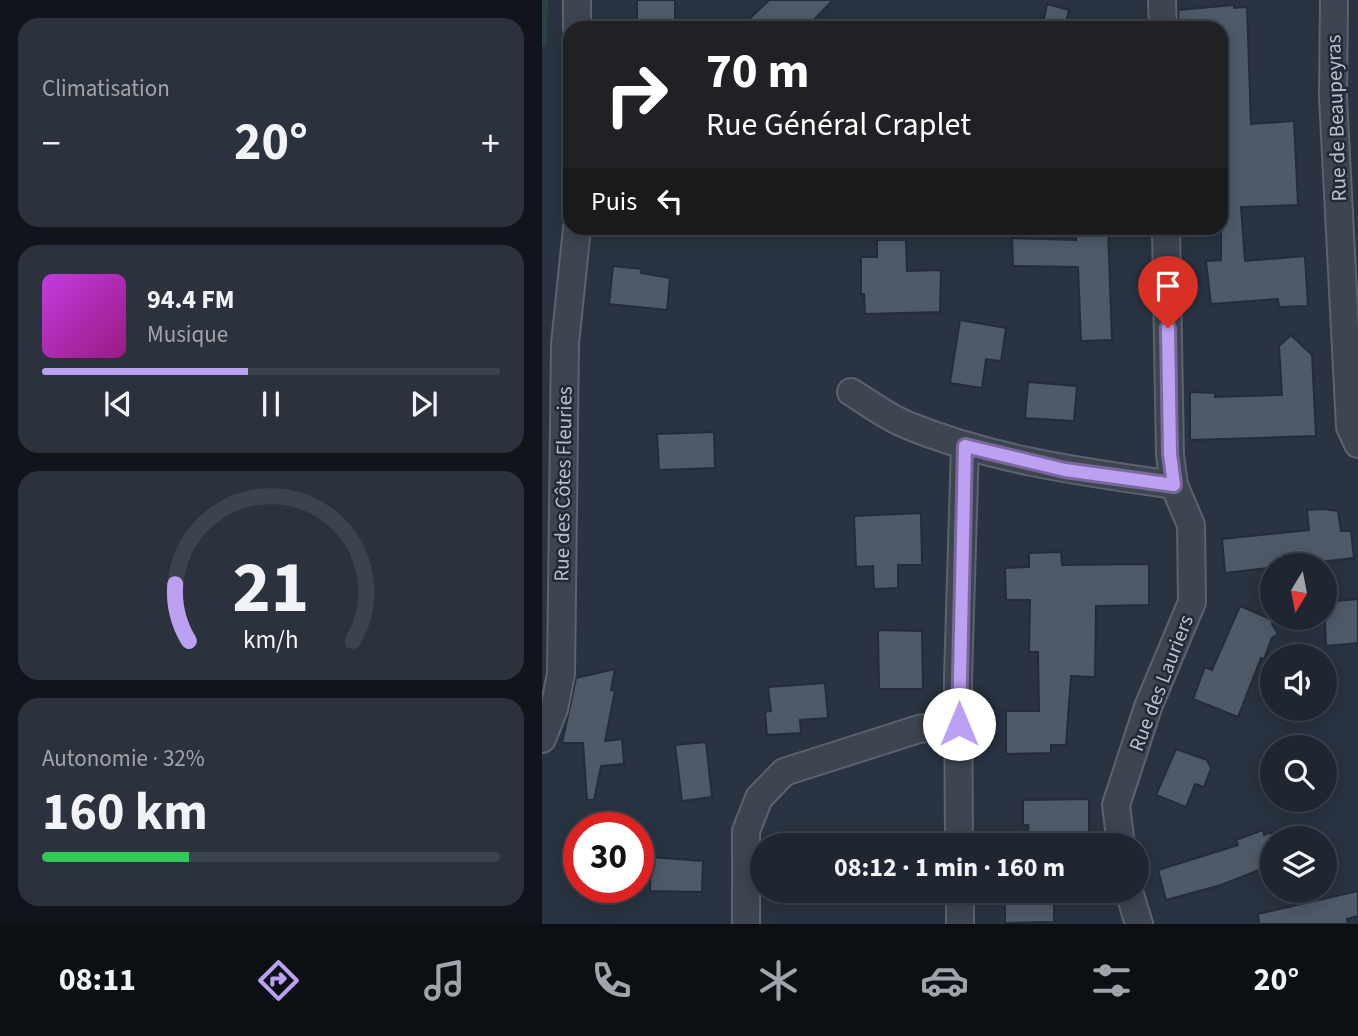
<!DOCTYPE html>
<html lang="fr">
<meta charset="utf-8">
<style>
body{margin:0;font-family:"Source Sans 3",sans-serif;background:#2c323d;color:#f1f3f6;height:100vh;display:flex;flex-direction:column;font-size:26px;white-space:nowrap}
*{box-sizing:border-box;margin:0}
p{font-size:23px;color:#a1a5ab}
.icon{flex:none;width:38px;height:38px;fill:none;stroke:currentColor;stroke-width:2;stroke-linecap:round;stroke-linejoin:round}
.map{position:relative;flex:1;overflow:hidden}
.side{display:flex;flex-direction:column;gap:18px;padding:18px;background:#11151b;width:542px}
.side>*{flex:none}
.banner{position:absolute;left:21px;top:21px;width:665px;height:214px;border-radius:21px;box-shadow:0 4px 18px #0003,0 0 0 2px #3c434d;background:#202124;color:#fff;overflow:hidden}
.needle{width:46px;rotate:190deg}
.controls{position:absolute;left:718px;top:553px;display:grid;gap:14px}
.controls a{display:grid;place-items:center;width:77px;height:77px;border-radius:50%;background:#1f2631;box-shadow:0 4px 18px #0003,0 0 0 2px #3c434d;font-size:35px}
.speed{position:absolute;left:21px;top:812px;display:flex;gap:14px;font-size:35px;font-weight:700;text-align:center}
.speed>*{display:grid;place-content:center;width:91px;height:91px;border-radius:50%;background:#1f2631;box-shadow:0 4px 18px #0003,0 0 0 2px #3c434d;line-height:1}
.speed .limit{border:10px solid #d22;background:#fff;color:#111}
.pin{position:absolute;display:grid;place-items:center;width:60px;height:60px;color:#fff;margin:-72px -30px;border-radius:50% 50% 50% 0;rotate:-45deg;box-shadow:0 0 7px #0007}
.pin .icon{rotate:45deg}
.me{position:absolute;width:77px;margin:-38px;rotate:0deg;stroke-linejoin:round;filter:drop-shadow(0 0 5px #0008)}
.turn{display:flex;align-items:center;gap:24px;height:147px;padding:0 28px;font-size:32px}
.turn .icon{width:91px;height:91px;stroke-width:2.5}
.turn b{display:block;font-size:49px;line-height:60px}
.then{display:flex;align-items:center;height:66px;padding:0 28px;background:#0003;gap:14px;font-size:26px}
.big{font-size:52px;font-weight:700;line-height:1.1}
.side .tile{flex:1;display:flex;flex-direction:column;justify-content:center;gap:10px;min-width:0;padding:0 24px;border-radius:21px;background:#2c323d}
.side .dial{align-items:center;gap:0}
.dial svg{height:182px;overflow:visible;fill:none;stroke:#3c434d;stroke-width:7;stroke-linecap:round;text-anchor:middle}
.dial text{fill:#f1f3f6;stroke:none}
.song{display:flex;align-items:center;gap:21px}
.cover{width:84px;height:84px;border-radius:10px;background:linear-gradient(135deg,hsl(290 70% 55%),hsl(310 70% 35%))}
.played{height:7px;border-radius:4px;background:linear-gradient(90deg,#bca0f2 45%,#3c434d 45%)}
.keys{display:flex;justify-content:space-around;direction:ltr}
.heat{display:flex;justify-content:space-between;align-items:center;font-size:38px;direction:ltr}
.charge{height:10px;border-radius:5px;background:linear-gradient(90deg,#34c759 32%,#3c434d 0)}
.trip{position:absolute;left:208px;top:833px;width:399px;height:70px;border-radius:35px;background:#1f2631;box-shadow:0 4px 18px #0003,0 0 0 2px #3c434d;font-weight:700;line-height:70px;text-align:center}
.menu{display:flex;height:112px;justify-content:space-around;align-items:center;background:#0c0f14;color:#a1a5ab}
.menu .icon{width:49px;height:49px}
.menu .on{color:#bca0f2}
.menu b{font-size:32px;color:#f1f3f6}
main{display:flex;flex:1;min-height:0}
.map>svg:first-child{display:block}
.green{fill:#2c4143}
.building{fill:#4f5a69;stroke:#242c38;stroke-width:2}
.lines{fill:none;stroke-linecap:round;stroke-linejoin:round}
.street-casing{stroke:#5b636e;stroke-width:30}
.street{stroke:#3d4551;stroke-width:26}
.route-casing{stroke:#7a689d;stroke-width:18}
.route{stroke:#bca0f2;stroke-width:12}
.labels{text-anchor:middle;stroke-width:5;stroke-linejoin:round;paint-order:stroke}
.street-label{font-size:21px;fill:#bac1cb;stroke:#222a36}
</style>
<main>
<section class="side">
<div class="tile"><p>Climatisation</p>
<div class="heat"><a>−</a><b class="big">20°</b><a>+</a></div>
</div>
<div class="tile">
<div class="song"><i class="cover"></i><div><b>94.4 FM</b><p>Musique</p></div></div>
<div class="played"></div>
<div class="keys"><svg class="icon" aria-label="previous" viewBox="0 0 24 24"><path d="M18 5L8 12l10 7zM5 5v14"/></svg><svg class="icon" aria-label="pause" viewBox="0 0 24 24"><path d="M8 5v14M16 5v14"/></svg><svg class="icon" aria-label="next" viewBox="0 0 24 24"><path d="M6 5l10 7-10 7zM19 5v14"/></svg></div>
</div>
<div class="tile dial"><svg viewBox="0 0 100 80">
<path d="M14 69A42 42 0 1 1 86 69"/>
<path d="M14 69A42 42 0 0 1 8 44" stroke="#bca0f2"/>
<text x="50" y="56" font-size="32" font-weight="700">21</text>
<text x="50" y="72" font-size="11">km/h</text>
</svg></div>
<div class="tile"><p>Autonomie · 32%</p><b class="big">160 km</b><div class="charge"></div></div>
</section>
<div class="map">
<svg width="816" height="924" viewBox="0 0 816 924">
<rect width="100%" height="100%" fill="#293341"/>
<polygon class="green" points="0,0 6,0 5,44 0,47"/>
<g class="building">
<rect x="95" y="0" width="38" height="28"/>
<polygon points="227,0 291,0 264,28 198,28"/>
<polygon points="505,4 527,10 523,28 500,28"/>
<polygon points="692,5 692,8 705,7 709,124 752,121 756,205 699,207 703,261 763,256 766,306 737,307 736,299 669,304 664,261 679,260 679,28 637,28 636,10"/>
<polygon points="534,228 566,228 570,340 539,341 536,267 471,266 470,238 534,240"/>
<polygon points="335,240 364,240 365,271 399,270 398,312 323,314 322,294 319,294 319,257 335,257"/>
<polygon points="71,266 100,269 99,273 128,278 125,310 67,304"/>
<polygon points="418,320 464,328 459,361 444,359 440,388 408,383"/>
<polygon points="749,335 770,355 774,436 648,440 648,392 673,393 673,397 740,395 737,346"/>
<polygon points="486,382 535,386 532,421 483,418"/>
<polygon points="172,432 173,468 117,470 115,434"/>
<polygon points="781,509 796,511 799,531 809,531 812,558 683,573 680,539 767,530 765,510"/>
<polygon points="379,513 380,565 356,565 356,588 332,589 331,566 314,567 312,516"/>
<polygon points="519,552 520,565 607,564 607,605 554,606 553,677 529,676 524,745 509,745 509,753 464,754 464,711 497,711 496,652 487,652 488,600 464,600 463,568 487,567 487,553"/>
<polygon points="816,599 816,643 784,646 782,602"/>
<polygon points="698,606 731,620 730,624 736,634 730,638 722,659 719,658 696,717 651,699 663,667 670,670"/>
<polygon points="336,630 380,631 381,689 337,689"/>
<polygon points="73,669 69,690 73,691 63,741 80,739 82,764 59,766 52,800 45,800 41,743 20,743 34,678"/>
<polygon points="283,683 286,718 258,720 259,733 225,735 223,712 229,711 226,687"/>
<polygon points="164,742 170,797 140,801 133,745"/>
<polygon points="634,749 665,760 669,768 662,787 653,784 644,807 614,795"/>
<polygon points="547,799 547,836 512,836 512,843 487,843 486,825 481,825 481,800"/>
<polygon points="721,830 722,835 730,832 730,865 679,885 624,900 616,870 696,845 694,840"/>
<polygon points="109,857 161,861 160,892 108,891"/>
<polygon points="463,891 512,891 512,922 463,923"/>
<polygon points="816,891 816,916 805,919 806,924 717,924 716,914"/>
</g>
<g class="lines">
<defs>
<g id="street">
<polyline points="35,0 35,28"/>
<polyline points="620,0 621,28"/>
<polyline points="792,0 791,97 808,427 816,444"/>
<path d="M309,392C327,403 345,417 365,425C450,460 541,472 632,485"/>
<polyline points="0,739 12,709 19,674 23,344 35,228"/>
<polyline points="417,845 416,678 423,446"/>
<polyline points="579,845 574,805 606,707 650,602 649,525 632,485 628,455 624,228"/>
<polyline points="418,891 418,924"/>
<polyline points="587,891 597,924"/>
<polyline points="204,924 204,831 217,798 242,772 377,729 417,724"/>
</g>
</defs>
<use href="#street" class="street-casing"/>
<use href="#street" class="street"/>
</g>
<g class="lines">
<defs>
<polyline id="route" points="417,724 423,446 523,470 632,485 628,454 626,328"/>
</defs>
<use href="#route" class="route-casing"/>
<use href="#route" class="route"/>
</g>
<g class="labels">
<g class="street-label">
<text transform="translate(794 118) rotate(-92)" y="7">Rue de Beaupeyras</text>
<text transform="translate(21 484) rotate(-89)" y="7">Rue des Côtes Fleuries</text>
<text transform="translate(619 683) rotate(-69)" y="7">Rue des Lauriers</text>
</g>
</g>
</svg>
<div class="controls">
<a><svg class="needle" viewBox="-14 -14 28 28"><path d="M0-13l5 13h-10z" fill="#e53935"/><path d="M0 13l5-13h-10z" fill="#a1a5ab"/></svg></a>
<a><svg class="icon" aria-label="sound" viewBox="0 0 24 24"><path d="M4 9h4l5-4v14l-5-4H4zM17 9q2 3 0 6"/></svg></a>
<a><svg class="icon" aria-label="search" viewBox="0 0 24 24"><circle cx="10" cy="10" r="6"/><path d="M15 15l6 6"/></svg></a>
<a><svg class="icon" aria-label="layers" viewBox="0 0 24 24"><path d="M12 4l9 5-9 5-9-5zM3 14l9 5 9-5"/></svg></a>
</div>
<div class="speed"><div class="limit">30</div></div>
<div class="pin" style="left:626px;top:328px;background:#d93025"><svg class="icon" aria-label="arrive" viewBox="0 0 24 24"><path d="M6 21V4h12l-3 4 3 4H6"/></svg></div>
<svg class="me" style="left:417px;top:724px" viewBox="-20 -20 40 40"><circle r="19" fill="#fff"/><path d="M0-13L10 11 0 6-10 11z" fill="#bca0f2"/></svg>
<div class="trip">08:12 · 1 min · 160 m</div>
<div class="banner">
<div class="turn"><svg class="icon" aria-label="right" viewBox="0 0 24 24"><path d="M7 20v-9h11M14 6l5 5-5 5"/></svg><div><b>70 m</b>Rue Général Craplet</div></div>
<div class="then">Puis<svg class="icon" aria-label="left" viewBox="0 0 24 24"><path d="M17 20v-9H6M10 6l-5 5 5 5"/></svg></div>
</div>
</div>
</main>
<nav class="menu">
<b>08:11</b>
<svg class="icon on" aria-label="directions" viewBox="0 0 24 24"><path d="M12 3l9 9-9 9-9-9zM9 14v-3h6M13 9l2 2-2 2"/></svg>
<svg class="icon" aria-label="music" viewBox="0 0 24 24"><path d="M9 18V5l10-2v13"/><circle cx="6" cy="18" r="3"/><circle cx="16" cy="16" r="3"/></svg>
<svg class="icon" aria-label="phone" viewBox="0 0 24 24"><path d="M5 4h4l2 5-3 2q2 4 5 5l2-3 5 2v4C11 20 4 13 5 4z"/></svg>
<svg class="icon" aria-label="climate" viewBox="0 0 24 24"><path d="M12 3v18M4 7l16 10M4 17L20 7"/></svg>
<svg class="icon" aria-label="car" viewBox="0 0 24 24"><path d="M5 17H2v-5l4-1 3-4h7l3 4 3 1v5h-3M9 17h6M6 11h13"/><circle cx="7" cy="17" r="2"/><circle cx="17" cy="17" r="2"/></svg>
<svg class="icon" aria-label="filters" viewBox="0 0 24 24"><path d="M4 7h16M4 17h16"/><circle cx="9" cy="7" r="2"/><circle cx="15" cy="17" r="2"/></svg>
<b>20°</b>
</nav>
